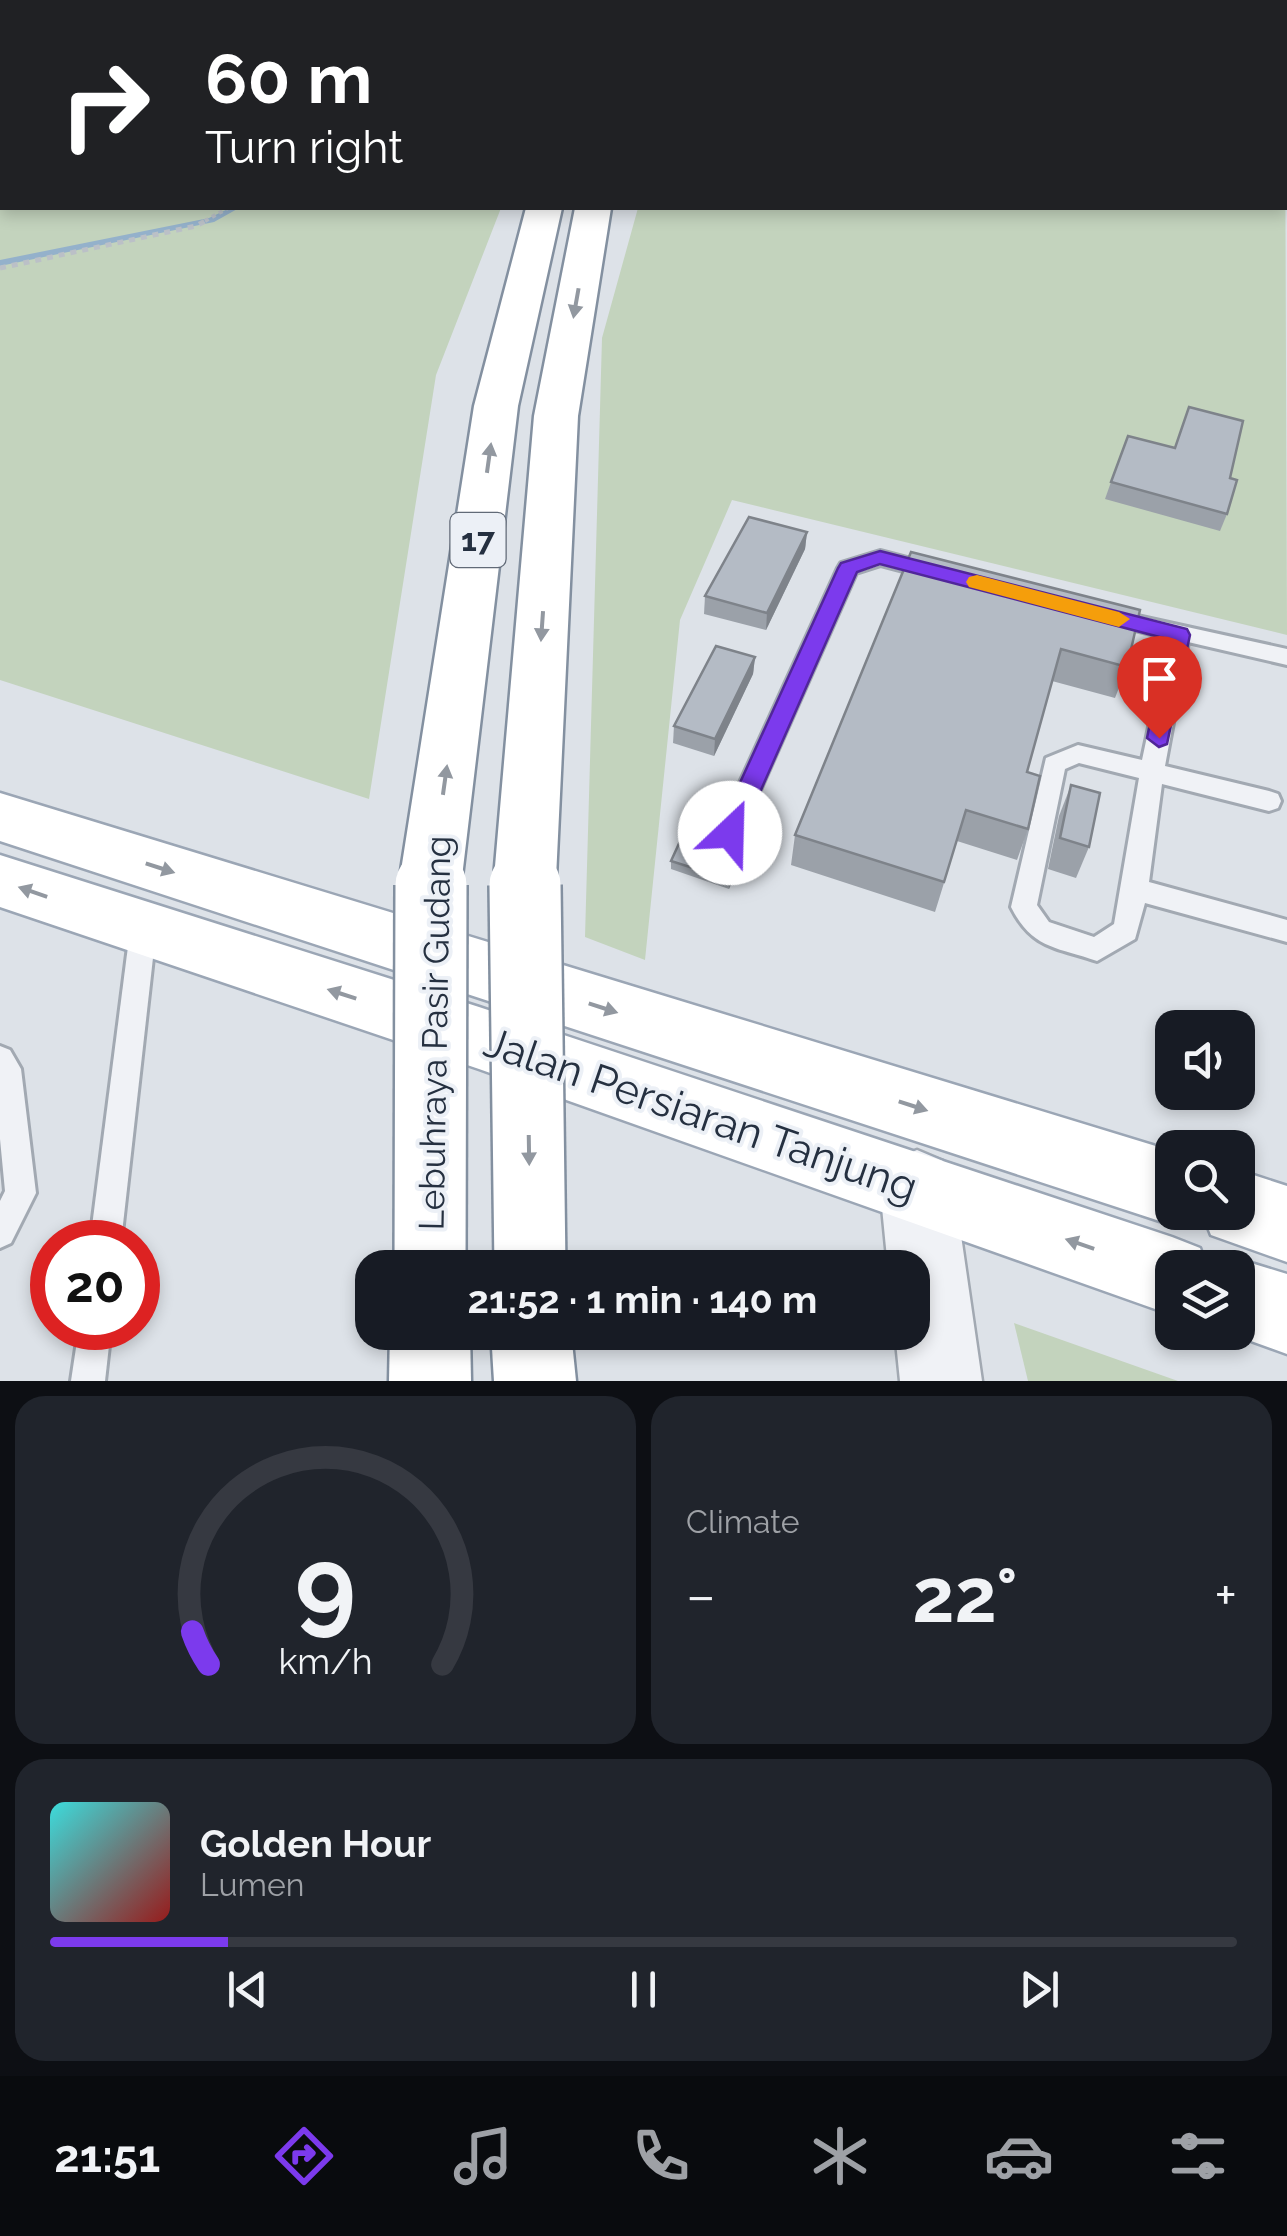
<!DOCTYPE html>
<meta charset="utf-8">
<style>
body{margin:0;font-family:Raleway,sans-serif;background:#20242c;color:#f1f3f6;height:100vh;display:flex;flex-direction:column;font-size:38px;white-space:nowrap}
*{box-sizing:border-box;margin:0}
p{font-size:32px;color:#9ea1a6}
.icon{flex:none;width:55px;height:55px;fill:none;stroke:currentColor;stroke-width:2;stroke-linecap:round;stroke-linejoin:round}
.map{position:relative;height:1381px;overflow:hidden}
.drawer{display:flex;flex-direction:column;gap:15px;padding:15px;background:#0d0f14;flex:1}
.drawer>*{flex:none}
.hud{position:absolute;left:0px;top:0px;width:1288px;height:210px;box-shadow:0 5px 15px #0003;background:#202124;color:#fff;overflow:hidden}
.fabs{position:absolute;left:1155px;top:1010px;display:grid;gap:20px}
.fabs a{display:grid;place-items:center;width:100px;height:100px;border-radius:20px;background:#171b24;box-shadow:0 5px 15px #0003;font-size:50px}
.speed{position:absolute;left:30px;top:1220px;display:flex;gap:20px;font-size:50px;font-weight:700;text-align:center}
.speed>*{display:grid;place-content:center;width:130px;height:130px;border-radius:50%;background:#171b24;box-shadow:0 5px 15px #0003;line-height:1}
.speed .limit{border:15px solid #d22;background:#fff;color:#111}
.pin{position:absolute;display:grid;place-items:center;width:85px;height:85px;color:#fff;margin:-102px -42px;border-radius:50% 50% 50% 0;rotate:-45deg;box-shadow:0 0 10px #0007}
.pin .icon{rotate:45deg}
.me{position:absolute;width:110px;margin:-55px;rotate:24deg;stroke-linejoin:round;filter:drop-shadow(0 0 8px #0008)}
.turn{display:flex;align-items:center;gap:35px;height:210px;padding:0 40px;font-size:45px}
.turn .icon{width:130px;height:130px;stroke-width:2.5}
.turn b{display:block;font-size:70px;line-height:85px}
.big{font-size:75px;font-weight:700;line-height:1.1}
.drawer .widget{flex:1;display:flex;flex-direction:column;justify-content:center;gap:15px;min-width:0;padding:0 35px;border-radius:30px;background:#20242c}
.drawer .dial{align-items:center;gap:0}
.dial svg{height:260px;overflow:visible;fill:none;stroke:#363941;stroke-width:7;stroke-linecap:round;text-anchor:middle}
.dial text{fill:#f1f3f6;stroke:none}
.song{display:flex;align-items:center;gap:30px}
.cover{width:120px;height:120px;border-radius:15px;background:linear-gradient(135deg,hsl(180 70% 55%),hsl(0 70% 35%))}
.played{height:10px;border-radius:5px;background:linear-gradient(90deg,#7c3aed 15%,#363941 15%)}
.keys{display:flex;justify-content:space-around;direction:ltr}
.heat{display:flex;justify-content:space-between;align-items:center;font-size:55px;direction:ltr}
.drawer .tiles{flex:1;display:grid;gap:15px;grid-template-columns:1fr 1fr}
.widget:last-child{grid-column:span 2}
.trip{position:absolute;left:355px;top:1250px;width:575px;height:100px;border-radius:30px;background:#171b24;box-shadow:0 5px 15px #0003;font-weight:700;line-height:100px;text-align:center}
.tabs{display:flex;height:160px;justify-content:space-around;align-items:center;background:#090b0e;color:#9ea1a6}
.tabs .icon{width:70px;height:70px}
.tabs .active{color:#7c3aed}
.tabs b{font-size:45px;color:#f1f3f6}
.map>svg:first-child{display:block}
.green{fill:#c3d3bd}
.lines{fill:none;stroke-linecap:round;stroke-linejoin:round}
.stream{fill:#94b1cb;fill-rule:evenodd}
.service-casing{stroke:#a2a9b2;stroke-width:6}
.tertiary-casing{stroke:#a2a9b2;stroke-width:5}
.primary-casing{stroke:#9ba6b5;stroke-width:5}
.trunk-casing{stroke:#8390a0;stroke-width:5}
.path-far1{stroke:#bbc0c7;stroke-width:4;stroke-dasharray:4 4;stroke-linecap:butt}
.path{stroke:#bbc0c7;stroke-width:5;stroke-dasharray:6 6;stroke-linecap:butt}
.service{fill:#f0f2f6;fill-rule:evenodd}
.tertiary{fill:#f0f2f6;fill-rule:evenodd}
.primary{fill:#fff;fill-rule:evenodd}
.trunk{fill:#fff;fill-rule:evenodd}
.trunk-bridge-far1-casing{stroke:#8390a0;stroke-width:60;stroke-linecap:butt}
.trunk-bridge-casing{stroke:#8390a0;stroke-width:76;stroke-linecap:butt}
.trunk-bridge-far1{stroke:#fff;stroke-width:55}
.trunk-bridge{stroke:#fff;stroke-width:71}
.wall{fill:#9ba1a9}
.shaded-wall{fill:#7e838a}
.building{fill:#b4bbc5;stroke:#7e838a;stroke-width:2.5}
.oneway{fill:#9298a0}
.route{fill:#7c3aed;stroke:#51269a;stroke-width:2.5}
.slow{fill:#f59e0b}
.labels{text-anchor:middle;stroke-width:8;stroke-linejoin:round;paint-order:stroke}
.shield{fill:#ecf0f6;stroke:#616a77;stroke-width:2.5}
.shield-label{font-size:32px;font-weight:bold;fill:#253040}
.street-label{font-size:35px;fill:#253040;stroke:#ecf0f6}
.near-street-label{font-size:42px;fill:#253040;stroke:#ecf0f6}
</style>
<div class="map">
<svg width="1287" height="1381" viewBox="0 0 1287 1381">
<rect width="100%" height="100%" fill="#dde2e8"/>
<g class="green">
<polygon points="0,0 592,0 2,2 2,208 501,208 436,375 369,799 0,680"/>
<polygon points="702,0 1053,0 1064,2 700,2"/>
<polygon points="1285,91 1287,635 732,500 680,620 645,960 585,937 602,338 638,208 1285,208"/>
<polygon points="1014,1323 1178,1381 1028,1381"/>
</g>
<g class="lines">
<polygon class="stream" points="230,208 239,208 214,222 0,266 0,260 209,218"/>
<defs>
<g id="service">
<polygon points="880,551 941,567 944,572 934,579 881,565 856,573 741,833 738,840 729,843 720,840 717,833 838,568 841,563"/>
<path d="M1110,610L1287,649V665L1188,642L1165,766L1269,791L1278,794L1281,801L1278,808L1269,811L1162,784L1149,882L1287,920V942L1145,903L1135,939L1097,961C1056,947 1032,949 1011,907L1046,758L1078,745L1142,760L1168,638L1102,622L1099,617L1102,612ZM1079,763L1139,778L1114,924L1094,937L1049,922L1037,905L1065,769Z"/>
<polygon points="143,920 152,923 156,931 121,1242 90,1242 130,931 134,923"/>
<polygon points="0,1046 10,1050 21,1069 36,1193 11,1243 0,1248 0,1201 5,1191 0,1139"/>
<polygon points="79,1328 111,1328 105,1381 71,1381"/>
</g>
<g id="tertiary">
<polygon points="1206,0 1235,0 1236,2 1208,2"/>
<polygon points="1285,44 1287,45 1287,64 1285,64"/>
<polygon points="917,1150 943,1161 954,1187 982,1381 900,1381 895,1332 912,1332 912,1268 888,1268 880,1187 891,1161"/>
</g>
<g id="primary">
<polygon points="0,793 1172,1151 1172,1212 1199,1212 1172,1225 0,841"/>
<polygon points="0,855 479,1007 1172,1237 1200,1248 1207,1268 1172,1268 1172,1315 479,1069 0,907"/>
<polygon points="1238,1170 1287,1186 1287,1262 1211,1235 1202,1212 1238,1212"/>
<polygon points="1238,1259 1287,1274 1287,1354 1226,1332 1238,1332 1238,1268 1216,1268"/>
</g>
<g id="trunk">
<polygon points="526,208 562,208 518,406 462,877 453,895 431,903 409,895 400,877 474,406"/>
<polygon points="575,208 611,208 578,416 556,878 547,896 525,904 503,896 494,878 534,416"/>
<polygon points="390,1332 470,1332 471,1381 389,1381"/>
<polygon points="491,1332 571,1332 576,1381 494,1381"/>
</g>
</defs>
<use href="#service" class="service-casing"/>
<use href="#tertiary" class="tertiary-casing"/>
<use href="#primary" class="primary-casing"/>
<use href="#trunk" class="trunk-casing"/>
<polyline class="path-far1" points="205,221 228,208"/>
<polyline class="path" points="0,268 196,226 209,219"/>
<use href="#service" class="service"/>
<use href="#tertiary" class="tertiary"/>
<use href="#primary" class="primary"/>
<use href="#trunk" class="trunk"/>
<defs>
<g id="trunk-bridge-far1">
<polyline points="525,878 525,887"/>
<polyline points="431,887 431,877"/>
</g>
<g id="trunk-bridge">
<polyline points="525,885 530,1268"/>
<polyline points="430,1268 431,885"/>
</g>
</defs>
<use href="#trunk-bridge-far1" class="trunk-bridge-far1-casing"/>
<use href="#trunk-bridge" class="trunk-bridge-casing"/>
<use href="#trunk-bridge-far1" class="trunk-bridge-far1"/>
<use href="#trunk-bridge" class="trunk-bridge"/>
</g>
<g class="wall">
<polygon points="1230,478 1227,514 1220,531 1105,499 1111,482"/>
<polygon points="807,532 805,549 766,630 704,614 705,596"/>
<polygon points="911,552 1127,667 1115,698 1052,681 1027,772 1028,829 1017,860 957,841 935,912 791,865 795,835"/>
<polygon points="755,657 753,674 714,756 673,743 674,726"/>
<polygon points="1071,785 1089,847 1076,878 1048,869 1059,816"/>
<polygon points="744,854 729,889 671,869 671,861"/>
</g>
<g class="shaded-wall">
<polygon points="807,532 805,549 766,630 767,613"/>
<polygon points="755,657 753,674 714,756 715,739"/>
<polygon points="745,845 744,854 729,889 730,880"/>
</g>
<g class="building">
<polygon points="1189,407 1243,421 1230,478 1237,480 1227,514 1111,482 1128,436 1175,448"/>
<polygon points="749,517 807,532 767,613 705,596"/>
<polygon points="911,552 1140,610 1127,667 1061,649 1027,772 1040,776 1028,829 966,810 944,882 795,835"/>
<polygon points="716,646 755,657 715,739 674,726"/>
<polygon points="1071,785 1100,793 1089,847 1060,838"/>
<polygon points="687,826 745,845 730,880 671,861"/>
</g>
<defs><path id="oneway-solid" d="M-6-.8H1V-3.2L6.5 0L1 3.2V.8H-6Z" transform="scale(2.5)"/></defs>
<g class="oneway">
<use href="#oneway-solid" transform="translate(576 303) rotate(100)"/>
<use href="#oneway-solid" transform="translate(489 458) rotate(-82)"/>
<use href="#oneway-solid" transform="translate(542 626) rotate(94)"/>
<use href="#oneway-solid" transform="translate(445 780) rotate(-82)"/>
<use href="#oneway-solid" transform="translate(160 868) rotate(18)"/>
<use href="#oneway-solid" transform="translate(33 892) rotate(-161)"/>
<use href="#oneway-solid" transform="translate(342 994) rotate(-162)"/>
<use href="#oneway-solid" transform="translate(603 1008) rotate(18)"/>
<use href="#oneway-solid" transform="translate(913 1106) rotate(18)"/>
<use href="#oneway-solid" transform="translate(529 1150) rotate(89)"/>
<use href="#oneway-solid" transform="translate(1080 1244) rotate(-161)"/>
</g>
<polygon class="route" points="880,551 1187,629 1190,635 1167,744 1159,747 1147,738 1167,639 880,564 857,572 742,833 738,840 721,840 717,833 838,568 841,563"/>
<polygon class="slow" points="977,575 1119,612 1130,619 1119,627 969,587 966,582 969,577"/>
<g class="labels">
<rect class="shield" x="450.5" y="513" width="55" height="54" rx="8"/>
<g class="shield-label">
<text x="478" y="551">17</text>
</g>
<g class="street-label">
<text transform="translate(435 1033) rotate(-89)" y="12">Lebuhraya Pasir Gudang</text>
</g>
<g class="near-street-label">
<text transform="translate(701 1114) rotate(19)" y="15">Jalan Persiaran Tanjung</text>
</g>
</g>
</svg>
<div class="fabs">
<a><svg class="icon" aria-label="sound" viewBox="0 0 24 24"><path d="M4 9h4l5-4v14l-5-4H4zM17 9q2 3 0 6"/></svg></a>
<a><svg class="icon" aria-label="search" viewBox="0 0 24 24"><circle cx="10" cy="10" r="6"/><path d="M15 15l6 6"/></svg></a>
<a><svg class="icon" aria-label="layers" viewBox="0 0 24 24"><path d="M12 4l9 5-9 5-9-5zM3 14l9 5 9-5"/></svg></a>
</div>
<div class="speed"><div class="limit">20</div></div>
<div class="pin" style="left:1159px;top:738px;background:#d93025"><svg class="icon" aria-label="arrive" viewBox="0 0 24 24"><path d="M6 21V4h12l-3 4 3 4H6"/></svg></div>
<svg class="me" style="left:730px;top:833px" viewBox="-20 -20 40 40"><circle r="19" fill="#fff"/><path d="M0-13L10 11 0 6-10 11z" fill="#7c3aed"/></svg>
<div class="trip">21:52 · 1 min · 140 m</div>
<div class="hud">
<div class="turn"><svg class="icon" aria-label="right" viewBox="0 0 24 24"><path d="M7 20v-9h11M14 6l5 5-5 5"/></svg><div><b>60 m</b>Turn right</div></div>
</div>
</div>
<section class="drawer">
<div class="tiles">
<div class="widget dial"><svg viewBox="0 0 100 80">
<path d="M14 69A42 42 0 1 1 86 69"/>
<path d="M14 69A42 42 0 0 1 9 59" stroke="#7c3aed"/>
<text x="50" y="56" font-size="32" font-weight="700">9</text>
<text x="50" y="72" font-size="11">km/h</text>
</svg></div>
<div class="widget"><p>Climate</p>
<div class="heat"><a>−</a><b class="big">22°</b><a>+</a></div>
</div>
<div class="widget">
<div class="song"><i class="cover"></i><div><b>Golden Hour</b><p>Lumen</p></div></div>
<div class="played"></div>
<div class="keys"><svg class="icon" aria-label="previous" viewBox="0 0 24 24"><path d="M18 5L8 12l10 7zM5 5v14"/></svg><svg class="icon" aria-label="pause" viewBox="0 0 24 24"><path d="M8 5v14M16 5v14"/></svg><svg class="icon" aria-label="next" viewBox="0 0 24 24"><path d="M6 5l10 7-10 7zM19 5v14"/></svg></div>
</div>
</div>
</section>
<nav class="tabs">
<b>21:51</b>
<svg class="icon active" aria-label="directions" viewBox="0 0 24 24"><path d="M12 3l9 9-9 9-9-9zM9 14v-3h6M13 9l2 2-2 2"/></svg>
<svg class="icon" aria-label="music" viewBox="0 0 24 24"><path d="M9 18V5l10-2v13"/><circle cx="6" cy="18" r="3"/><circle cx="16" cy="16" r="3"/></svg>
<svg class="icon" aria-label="phone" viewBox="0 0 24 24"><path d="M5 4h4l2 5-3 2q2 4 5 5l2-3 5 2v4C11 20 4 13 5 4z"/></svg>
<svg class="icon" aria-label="climate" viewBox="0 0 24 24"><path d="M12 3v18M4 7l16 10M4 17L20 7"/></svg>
<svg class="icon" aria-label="car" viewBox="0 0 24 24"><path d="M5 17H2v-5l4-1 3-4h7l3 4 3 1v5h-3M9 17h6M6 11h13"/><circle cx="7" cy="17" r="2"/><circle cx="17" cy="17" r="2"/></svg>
<svg class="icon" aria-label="filters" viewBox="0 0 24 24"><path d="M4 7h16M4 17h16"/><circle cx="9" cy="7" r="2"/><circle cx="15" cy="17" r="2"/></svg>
</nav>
